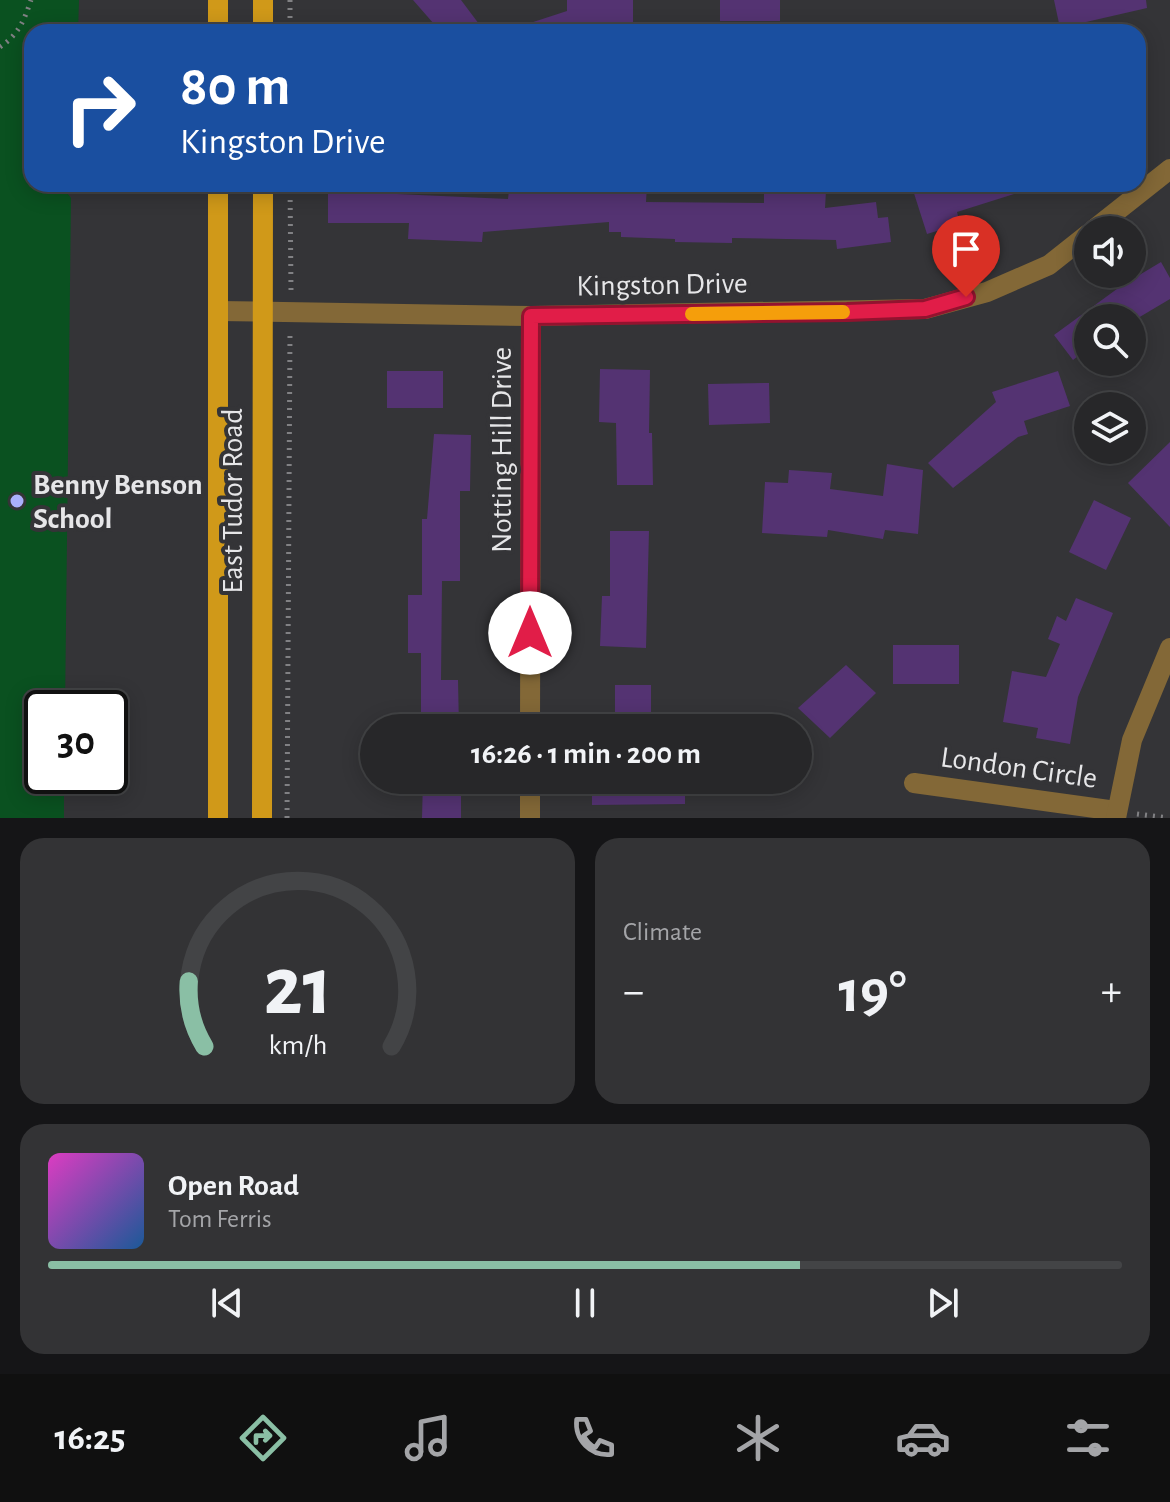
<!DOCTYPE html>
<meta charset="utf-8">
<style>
body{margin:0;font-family:"Alegreya Sans",sans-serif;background:#333335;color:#f1f3f6;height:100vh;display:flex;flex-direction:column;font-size:30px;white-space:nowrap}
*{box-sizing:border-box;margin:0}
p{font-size:26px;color:#a4a5a8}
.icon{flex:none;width:44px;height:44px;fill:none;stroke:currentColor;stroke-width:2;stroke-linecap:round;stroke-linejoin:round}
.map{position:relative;height:818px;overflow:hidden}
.sheet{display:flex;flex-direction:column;gap:20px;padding:20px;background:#151517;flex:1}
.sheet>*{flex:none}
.guide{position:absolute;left:24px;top:24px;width:1122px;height:168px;border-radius:24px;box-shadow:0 4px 20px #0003,0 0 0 2px #434446;background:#1a4fa0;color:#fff;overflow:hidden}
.fabs{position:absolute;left:1074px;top:216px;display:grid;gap:16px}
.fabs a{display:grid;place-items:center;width:72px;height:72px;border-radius:50%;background:#272729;box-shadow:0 4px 20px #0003,0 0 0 2px #434446;font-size:40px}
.speed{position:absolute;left:24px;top:690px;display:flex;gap:16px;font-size:40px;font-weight:700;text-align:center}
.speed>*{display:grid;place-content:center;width:104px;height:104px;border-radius:50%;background:#272729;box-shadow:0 4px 20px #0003,0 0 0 2px #434446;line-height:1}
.speed .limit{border:4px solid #111;border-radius:12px;background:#fff;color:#111}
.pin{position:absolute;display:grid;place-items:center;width:68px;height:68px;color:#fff;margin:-82px -34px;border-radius:50% 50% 50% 0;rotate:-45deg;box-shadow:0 0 8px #0007}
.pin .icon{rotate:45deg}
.me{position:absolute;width:88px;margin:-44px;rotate:0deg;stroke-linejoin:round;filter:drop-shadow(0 0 6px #0008)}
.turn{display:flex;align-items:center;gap:28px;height:168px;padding:0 24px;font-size:36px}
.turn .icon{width:104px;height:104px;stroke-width:2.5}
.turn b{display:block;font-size:56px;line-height:68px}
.big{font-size:60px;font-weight:600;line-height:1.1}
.sheet .widget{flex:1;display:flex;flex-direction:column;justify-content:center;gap:12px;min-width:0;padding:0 28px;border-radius:24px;background:#333335}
.sheet .dial{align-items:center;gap:0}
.dial svg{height:208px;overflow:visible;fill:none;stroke:#434446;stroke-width:7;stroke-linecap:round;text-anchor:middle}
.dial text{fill:#f1f3f6;stroke:none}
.song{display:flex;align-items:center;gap:24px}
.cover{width:96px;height:96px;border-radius:12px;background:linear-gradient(135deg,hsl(310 70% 55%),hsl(210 70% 35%))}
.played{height:8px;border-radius:4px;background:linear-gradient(90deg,#8abfa5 70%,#434446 70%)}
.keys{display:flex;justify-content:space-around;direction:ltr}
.heat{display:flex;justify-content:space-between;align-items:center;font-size:44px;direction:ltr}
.sheet .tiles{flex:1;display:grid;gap:20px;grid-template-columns:1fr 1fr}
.widget:last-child{grid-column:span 2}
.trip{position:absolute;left:360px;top:714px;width:452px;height:80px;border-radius:40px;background:#272729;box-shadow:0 4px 20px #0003,0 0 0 2px #434446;font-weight:600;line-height:80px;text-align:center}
.dock{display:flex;height:128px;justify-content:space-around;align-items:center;background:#101010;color:#a4a5a8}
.dock .icon{width:56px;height:56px}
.dock .active{color:#8abfa5}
.dock b{font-size:36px;color:#f1f3f6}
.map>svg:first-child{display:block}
.green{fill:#0a5120}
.building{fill:#543372}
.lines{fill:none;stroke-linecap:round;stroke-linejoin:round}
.path{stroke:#818184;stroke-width:5;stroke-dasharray:2 6;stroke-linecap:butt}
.minor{stroke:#836837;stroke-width:20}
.primary{stroke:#d09919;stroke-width:20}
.route-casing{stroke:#92132f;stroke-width:20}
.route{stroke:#e11d48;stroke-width:14}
.slow{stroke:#f59e0b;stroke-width:14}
.poi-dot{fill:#aab0fc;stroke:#343437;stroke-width:3}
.labels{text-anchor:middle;stroke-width:8;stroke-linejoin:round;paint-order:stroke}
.street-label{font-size:30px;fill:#e6e6e8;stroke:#343437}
.poi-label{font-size:30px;font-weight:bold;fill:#e6e6e8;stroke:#343437;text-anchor:start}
</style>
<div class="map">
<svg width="1170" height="818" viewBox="0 0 1170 818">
<rect width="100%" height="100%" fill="#343437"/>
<polygon class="green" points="0,0 79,0 78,32 32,32 32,184 60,184 71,198 65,708 42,708 42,776 64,776 64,818 0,818"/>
<g class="building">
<polygon points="413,0 461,0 485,32 441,32"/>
<polygon points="567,0 633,0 633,30 525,29 524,25 567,11"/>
<rect x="720" y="0" width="60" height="21"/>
<polygon points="1054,0 1146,0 1147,8 1060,28"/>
<polygon points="591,184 647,185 646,202 764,203 764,192 826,191 825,208 876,202 878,218 888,217 891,242 837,249 836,240 732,238 732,243 675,242 675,239 621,237 621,232 609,232 609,222 483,232 482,242 408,239 409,223 328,223 328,186 397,186 397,194 508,199 509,190 591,187"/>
<polygon points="911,184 1029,184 1030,189 957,212 960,224 927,234"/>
<polygon points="1161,262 1170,278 1170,299 1138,318 1088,318 1088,348 1073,360 1054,335 1121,286"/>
<polygon points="600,369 650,370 649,433 652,433 653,485 617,485 616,423 599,422"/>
<rect x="387" y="371" width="56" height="37"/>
<polygon points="1058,371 1070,406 1024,421 1028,434 1018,437 953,488 928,463 996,402 992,392"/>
<polygon points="769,383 770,423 709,425 708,384"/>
<polygon points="434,434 471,435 470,491 460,491 460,581 442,581 441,680 458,680 459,728 421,728 421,653 408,653 408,595 422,595 422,519 427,519"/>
<polygon points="1170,442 1170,527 1128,483"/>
<polygon points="887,464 923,470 918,534 885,530 883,539 828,530 827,537 762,533 765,482 788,483 789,470 832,473 830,489 883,496"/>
<polygon points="1094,500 1131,518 1106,570 1069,552"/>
<polygon points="610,531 649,531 646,648 600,646 602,596 610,596"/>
<polygon points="1076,598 1113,613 1078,697 1070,744 1036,738 1038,728 1003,722 1012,671 1046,677 1060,644 1048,639 1057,616 1066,621"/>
<rect x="893" y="645" width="66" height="39"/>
<polygon points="846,665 876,693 830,738 798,708"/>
<rect x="615" y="685" width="36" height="43"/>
<polygon points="423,780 461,780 461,818 422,818"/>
<polygon points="592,780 685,780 685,804 592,805"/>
</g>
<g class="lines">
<g class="path">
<polyline points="290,0 290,32"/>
<path d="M0,47C18,35 24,21 31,0"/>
<polyline points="290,184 291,291"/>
<polyline points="1137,814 1168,818"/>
<polyline points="287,818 290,333"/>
</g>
<g class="minor">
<polyline points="1093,230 1170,169"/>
<polyline points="218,311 531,316 925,309 987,292 1049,265 1088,234"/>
<polyline points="530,728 531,316"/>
<polyline points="914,783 1116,811"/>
<polyline points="530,818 530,780"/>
<polyline points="1116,818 1132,740 1170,648"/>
</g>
<g class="primary">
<polyline points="218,0 218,32"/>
<polyline points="263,32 263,0"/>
<polyline points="218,818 218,184"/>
<polyline points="262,818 263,184"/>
</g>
</g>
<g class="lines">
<defs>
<polyline id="route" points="530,633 531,316 847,312 925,309 966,297"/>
</defs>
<use href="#route" class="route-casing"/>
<use href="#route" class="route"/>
<polyline class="slow" points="692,314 843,312"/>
</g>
<circle class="poi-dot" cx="17" cy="501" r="8"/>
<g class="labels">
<g class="street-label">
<text transform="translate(662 284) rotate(-1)" y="10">Kingston Drive</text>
<text transform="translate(501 450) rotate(-90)" y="10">Notting Hill Drive</text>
<text transform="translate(232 501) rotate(-90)" y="10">East Tudor Road</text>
<text transform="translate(1019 767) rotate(8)" y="10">London Circle</text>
</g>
<g class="poi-label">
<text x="33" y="494">Benny Benson<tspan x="33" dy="34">School</tspan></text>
</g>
</g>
</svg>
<div class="fabs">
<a><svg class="icon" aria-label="sound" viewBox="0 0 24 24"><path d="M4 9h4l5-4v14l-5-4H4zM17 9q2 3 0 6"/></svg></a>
<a><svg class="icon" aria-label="search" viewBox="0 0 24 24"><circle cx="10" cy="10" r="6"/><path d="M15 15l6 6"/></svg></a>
<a><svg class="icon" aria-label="layers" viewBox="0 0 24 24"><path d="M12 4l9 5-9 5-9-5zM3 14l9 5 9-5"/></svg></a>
</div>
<div class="speed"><div class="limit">30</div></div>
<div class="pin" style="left:966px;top:297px;background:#d93025"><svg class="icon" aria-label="arrive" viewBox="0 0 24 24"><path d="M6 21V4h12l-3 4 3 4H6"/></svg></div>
<svg class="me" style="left:530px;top:633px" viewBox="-20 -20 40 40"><circle r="19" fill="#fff"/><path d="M0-13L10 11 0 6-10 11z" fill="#e11d48"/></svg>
<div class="trip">16:26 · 1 min · 200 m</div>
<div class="guide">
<div class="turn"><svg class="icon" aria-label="right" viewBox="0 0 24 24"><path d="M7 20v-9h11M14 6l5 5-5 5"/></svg><div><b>80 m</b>Kingston Drive</div></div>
</div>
</div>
<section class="sheet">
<div class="tiles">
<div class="widget dial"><svg viewBox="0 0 100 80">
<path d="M14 69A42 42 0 1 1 86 69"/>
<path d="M14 69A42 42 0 0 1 8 44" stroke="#8abfa5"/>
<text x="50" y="56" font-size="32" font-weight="700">21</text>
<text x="50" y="72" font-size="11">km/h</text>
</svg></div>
<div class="widget"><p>Climate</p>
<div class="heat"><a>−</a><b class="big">19°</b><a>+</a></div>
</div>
<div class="widget">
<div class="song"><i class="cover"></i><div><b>Open Road</b><p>Tom Ferris</p></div></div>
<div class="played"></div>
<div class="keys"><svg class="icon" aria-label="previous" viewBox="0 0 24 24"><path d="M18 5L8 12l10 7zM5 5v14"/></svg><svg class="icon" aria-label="pause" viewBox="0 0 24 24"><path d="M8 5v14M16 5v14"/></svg><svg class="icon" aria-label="next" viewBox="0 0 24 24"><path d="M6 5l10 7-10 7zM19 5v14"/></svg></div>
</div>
</div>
</section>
<nav class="dock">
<b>16:25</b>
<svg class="icon active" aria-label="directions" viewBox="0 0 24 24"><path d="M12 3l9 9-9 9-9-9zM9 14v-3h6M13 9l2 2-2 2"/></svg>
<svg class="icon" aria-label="music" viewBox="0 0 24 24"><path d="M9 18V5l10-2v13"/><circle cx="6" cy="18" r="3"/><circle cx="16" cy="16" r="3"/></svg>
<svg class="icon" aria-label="phone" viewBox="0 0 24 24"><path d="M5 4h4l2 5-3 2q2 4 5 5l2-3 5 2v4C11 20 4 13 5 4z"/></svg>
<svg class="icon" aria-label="climate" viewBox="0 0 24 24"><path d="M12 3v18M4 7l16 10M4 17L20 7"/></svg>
<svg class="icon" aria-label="car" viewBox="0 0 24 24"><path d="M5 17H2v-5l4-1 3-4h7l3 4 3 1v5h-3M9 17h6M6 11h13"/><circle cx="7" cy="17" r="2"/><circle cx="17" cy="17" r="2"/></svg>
<svg class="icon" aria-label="filters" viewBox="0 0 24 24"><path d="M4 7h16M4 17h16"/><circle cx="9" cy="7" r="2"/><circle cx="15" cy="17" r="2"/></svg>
</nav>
